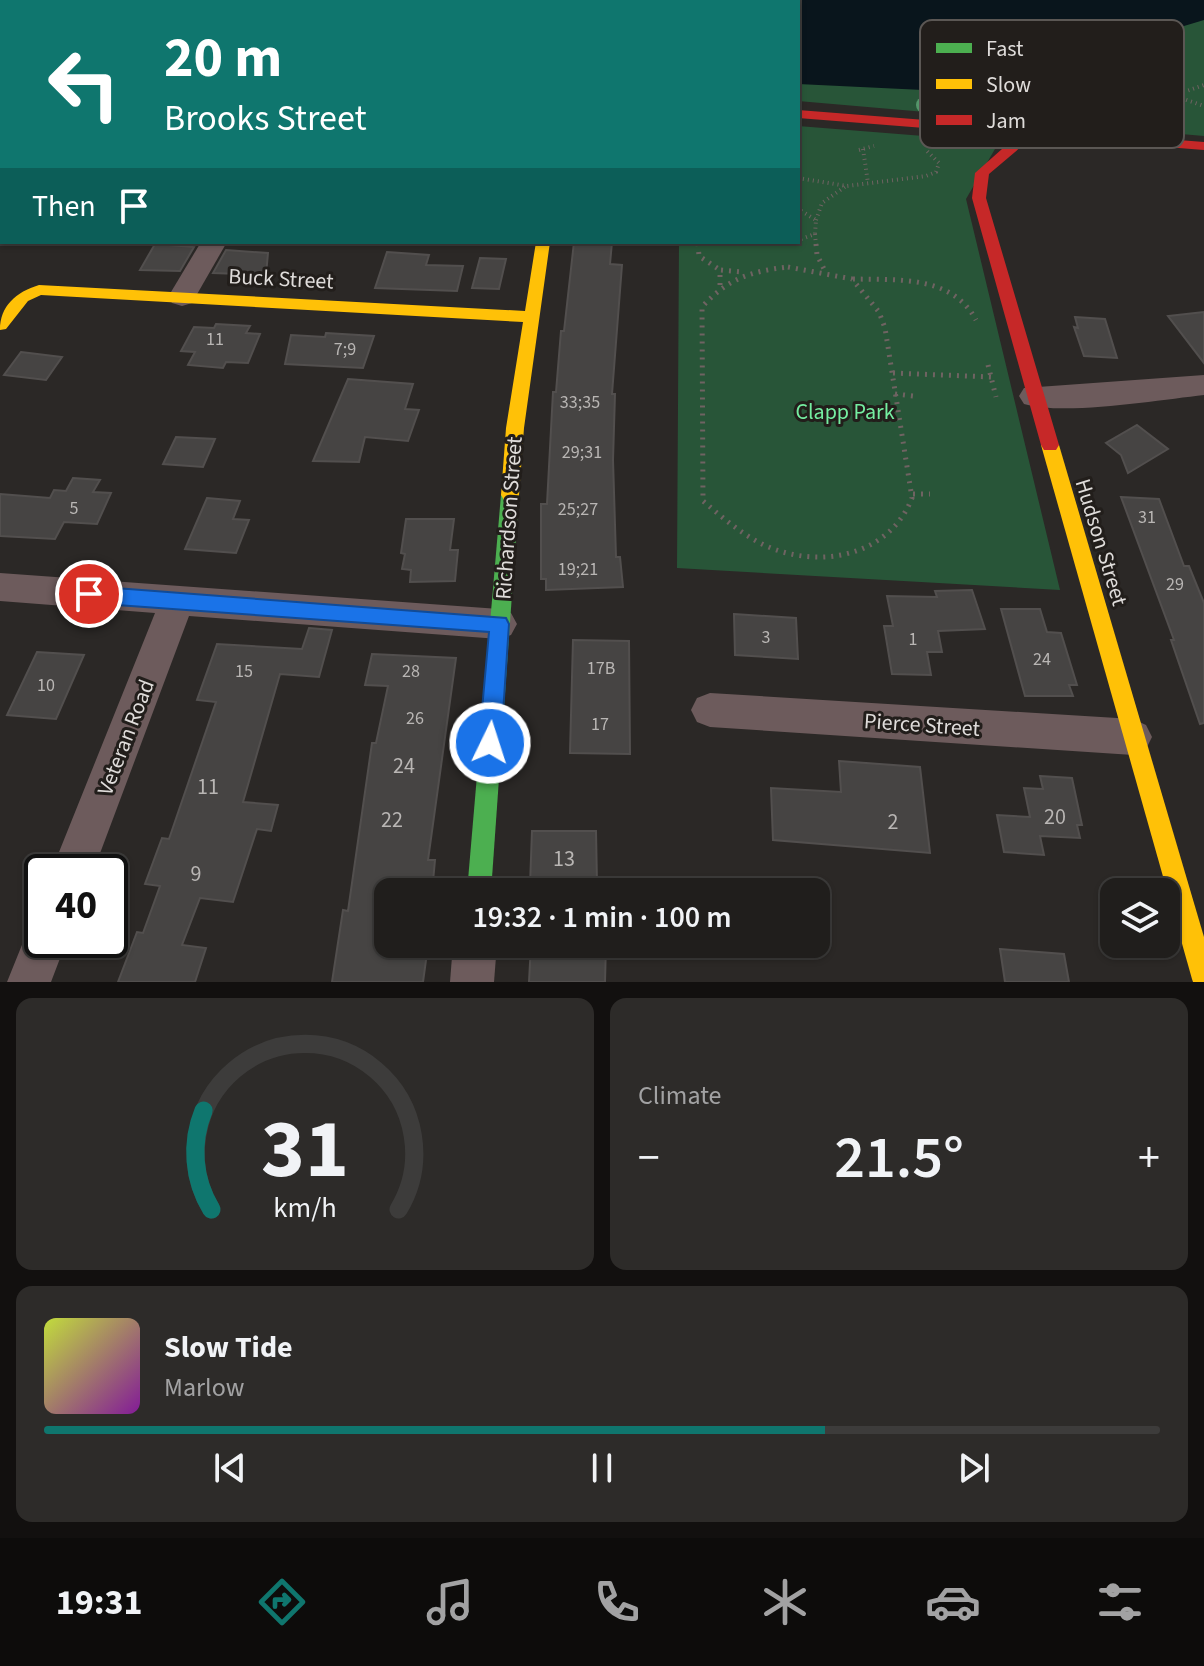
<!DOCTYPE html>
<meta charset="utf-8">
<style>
body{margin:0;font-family:"Source Sans 3",sans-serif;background:#2d2b29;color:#f1f3f6;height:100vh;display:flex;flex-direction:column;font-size:30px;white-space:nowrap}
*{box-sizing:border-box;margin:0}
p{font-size:26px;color:#a2a2a3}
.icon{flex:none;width:44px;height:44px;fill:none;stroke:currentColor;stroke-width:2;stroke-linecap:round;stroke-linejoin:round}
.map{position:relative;height:982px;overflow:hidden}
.drawer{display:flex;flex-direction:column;gap:16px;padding:16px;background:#12100f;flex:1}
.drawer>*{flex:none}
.banner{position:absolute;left:0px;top:0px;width:800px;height:244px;box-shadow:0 2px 6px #0004,0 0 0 2px #3d3c3b;background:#0f766e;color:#fff;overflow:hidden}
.buttons{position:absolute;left:1100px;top:878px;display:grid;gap:16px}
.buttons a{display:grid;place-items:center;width:80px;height:80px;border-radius:16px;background:#201e1c;box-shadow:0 2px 6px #0004,0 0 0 2px #3d3c3b;font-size:40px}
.speed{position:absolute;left:24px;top:854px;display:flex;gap:16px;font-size:40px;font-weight:700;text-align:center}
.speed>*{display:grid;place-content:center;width:104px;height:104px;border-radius:50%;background:#201e1c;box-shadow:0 2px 6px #0004,0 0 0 2px #3d3c3b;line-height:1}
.speed .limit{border:4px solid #111;border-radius:12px;background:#fff;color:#111}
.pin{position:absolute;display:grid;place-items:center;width:68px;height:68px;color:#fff;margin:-34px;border:4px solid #fff;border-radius:50%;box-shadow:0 2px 8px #0007}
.me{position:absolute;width:88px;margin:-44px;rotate:4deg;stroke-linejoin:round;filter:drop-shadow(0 0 6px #0008)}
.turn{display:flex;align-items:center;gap:28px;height:168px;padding:0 32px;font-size:36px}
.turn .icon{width:104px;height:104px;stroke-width:2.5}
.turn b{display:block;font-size:56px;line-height:68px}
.then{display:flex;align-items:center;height:76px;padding:0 32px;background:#0003;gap:16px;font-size:30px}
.big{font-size:60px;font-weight:600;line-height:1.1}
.drawer .tile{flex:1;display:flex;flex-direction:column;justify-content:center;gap:12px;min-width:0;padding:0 28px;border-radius:16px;background:#2d2b29}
.drawer .dial{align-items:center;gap:0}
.dial svg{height:208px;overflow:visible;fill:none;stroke:#3d3c3b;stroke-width:7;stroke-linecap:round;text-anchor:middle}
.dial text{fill:#f1f3f6;stroke:none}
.song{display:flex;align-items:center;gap:24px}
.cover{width:96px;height:96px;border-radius:12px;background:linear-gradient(135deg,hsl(70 70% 55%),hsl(290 70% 35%))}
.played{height:8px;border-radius:4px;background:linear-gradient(90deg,#0f766e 70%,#3d3c3b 70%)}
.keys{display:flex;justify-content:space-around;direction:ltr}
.heat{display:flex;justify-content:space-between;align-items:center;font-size:44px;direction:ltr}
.drawer .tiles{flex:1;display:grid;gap:16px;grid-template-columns:1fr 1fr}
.tile:last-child{grid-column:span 2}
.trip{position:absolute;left:374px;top:878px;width:456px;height:80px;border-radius:16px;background:#201e1c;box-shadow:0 2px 6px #0004,0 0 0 2px #3d3c3b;font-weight:600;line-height:80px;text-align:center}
.menu{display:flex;height:128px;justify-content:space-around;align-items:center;background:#0d0c0b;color:#a2a2a3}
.menu .icon{width:56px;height:56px}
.menu .on{color:#0f766e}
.menu b{font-size:36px;color:#f1f3f6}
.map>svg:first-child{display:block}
.green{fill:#285538}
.water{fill:#09151c}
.building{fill:#464443;stroke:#524f4e;stroke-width:2}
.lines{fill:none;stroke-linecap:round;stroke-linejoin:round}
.path-far1{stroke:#6f6362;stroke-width:4;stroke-dasharray:1 4;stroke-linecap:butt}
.path{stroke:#6f6362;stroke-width:5;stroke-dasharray:2 6;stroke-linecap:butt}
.street{fill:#6d5b5c;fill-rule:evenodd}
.fast{fill:#4caf50;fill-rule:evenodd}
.slow{fill:#ffc107;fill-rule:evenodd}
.jam{fill:#c62828;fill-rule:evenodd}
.tree{fill:#54956a}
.route{fill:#1a73e8;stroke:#114b97;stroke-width:2}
.labels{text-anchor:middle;stroke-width:6;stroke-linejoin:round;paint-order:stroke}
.number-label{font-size:18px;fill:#b9b6b4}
.street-label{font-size:22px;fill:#dfdcda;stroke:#221e1b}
.park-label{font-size:22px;fill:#75eea1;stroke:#221e1b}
.near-number-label{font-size:22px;fill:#b9b6b4}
.key{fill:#221e1b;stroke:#5b5754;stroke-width:2}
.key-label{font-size:22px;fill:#dfdcda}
</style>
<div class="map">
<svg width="1204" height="982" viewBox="0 0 1204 982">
<rect width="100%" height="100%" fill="#2b2826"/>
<g class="green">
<polygon points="0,0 1204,0 1204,136 798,101 798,2 2,2 2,33"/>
<polygon points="798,126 999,142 966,199 1060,590 677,568 679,242 798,242"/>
</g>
<polygon class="water" points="0,0 1204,0 1204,20 1184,26 1169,38 1102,54 1038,84 976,97 944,91 798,84 798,2 2,2 2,23"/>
<g class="building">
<polygon points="574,242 612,242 610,264 622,265 612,394 615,394 613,460 616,557 620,557 623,587 546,590 546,579 541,579 541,504 547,504 553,392 556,392 561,331 564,331"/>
<polygon points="155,244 194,247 180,271 140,270"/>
<polygon points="226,250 268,253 266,275 213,273"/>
<polygon points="387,252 429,255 426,265 463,266 457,291 375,288"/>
<polygon points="480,258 506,259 499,289 472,288"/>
<polygon points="1204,312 1204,363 1168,316"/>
<polygon points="1075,317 1105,319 1117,358 1084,356 1074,327 1078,328"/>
<polygon points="216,324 250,326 246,333 260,334 248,363 226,362 223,368 188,365 195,352 181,351 194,327 214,328"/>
<polygon points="326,333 374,336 363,368 285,364 291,335 325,337"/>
<polygon points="21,352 62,357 46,380 4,375"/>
<polygon points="348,379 413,384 405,409 419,410 408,441 365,437 359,462 313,461"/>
<polygon points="1137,425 1168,449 1128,473 1121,455 1106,443"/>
<polygon points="176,437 215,439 203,467 163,464"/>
<polygon points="73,478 100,480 93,492 111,493 97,524 64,522 55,539 0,536 0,494 50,498 54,490 66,491"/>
<polygon points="1121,497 1159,499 1184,566 1189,566 1204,603 1204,723 1200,724 1171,640 1174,640"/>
<polygon points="207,498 240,501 233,519 249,520 236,553 185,549"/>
<polygon points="406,519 454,519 450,550 458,550 455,581 410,582 411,570 402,569 405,554 401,553"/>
<polygon points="972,590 985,629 938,631 942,652 927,652 931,675 892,674 884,626 893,626 887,596 937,597 935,591"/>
<polygon points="1001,609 1040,609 1047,632 1061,633 1077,685 1069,685 1073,696 1025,696"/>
<polygon points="734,614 796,618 798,659 735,655"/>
<polygon points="309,628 332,630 319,677 280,674 243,802 278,805 271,831 257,829 233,902 200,898 182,945 206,948 195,982 118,982 137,932 143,933 160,886 145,884 162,838 169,839 216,702 197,700 217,644 302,649"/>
<polygon points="573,640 629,641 630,754 570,753"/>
<polygon points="37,652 84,655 56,719 7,715"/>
<polygon points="372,654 456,658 428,860 435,860 432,892 388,892 388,954 427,953 423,982 332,982 343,910 348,911 372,743 376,743 388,686 365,685"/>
<polygon points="839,761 920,767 930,853 773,840 771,788 841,792"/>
<polygon points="1040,776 1072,778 1082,825 1077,825 1080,838 1040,836 1044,855 1004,852 997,815 1030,817 1024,788 1043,789"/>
<polygon points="532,831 596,831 597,884 530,885"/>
<polygon points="531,944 606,944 605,982 529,982"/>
<polygon points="1000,949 1064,954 1069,982 1005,982"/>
</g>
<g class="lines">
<g class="path-far1">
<polyline points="1120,77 1204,106"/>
<polyline points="1101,110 1146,105 1204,85"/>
<polyline points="863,149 868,183"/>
<polyline points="859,150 874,146"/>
<polyline points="798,178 847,186 926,176 936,172 939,163 927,151"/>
<polyline points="816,220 822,203 846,186"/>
<polyline points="815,234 816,246"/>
<polyline points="698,242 698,246"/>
<polyline points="762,242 790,243 815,234 816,220 798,209"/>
</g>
<g class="path">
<polyline points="698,244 699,256 720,270"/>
<polyline points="816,244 817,255 825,271"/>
<path d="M788,267L852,279L879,312L885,328L912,498C889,557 818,570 764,545C741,534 722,517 703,501L702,307C727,279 751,271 788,267Z"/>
<path d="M853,279C897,280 952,275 976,320"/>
<polyline points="720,285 720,270 743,272"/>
<polyline points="988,365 996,397"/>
<polyline points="893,373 991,377"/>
<polyline points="895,394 913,396"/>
<polyline points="913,494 930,494"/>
</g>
<g class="street">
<polygon points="201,242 227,242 192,303 182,306 172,303 168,297"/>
<path d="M1204,375V395C1159,400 1064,416 1024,404L1019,396L1024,388Z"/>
<polygon points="0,573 499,609 511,613 517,624 511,635 499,639 189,616 93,872 51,872 155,613 0,601"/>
<polygon points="710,693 1133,719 1146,725 1152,737 1146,749 1133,755 710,727 697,722 691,710 697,698"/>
<polygon points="42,920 42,940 67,940 51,982 7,982 30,925"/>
<polygon points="453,944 497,944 494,982 450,982"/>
</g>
<polygon class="fast" points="510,488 516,490 519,495 491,892 467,892 501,495 504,490"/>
<g class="slow">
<rect x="0" y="45" width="2" height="8"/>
<path d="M536,242H550L524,428L519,495L516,500H504L501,495L506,428L523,322L41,295L28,301L6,329L0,330C0,306 16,292 39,285L525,311Z"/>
<polygon points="1050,438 1059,445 1204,937 1204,982 1193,982 1192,979 1041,445"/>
</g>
<polygon class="jam" points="798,110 1204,142 1204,150 1026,136 1022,146 989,174 986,198 1059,445 1056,450 1044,450 1041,445 972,198 975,173 1011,141 1013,135 798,118"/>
</g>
<circle class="tree" cx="924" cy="105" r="8"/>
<polygon class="route" points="89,586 506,618 509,624 501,743 498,750 490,753 483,750 479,743 489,632 89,603 82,600 79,594 82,589"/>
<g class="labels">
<g class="number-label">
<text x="215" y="345">11</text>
<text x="345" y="355">7;9</text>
<text x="580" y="408">33;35</text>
<text x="582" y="458">29;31</text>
<text x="74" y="514">5</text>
<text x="578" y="515">25;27</text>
<text x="1147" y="523">31</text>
<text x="578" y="575">19;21</text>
<text x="1175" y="590">29</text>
<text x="766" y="643">3</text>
<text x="913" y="645">1</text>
<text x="1042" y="665">24</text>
<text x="601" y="674">17B</text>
<text x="244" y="677">15</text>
<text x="411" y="677">28</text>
<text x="46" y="691">10</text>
<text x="415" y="724">26</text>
<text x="600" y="730">17</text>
</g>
<g class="street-label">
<text transform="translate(281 278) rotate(3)" y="8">Buck Street</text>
<text transform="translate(508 518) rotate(-86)" y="8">Richardson Street</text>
<text transform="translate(1102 542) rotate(73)" y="8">Hudson Street</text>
<text transform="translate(922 724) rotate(4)" y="8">Pierce Street</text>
<text transform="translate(125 737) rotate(-69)" y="8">Veteran Road</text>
</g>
<g class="park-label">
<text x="845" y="419">Clapp Park</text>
</g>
<g class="near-number-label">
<text x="404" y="773">24</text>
<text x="208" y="794">11</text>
<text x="1055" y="824">20</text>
<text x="392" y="827">22</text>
<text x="893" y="829">2</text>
<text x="564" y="866">13</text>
<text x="196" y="881">9</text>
</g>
</g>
<rect x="920" y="20" width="264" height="128" rx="12" class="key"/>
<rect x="936" y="43" width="36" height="10" fill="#4caf50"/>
<rect x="936" y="79" width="36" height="10" fill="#ffc107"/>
<rect x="936" y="115" width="36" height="10" fill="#c62828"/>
<g class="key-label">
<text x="986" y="56">Fast</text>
<text x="986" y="92">Slow</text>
<text x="986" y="128">Jam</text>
</g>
</svg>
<div class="buttons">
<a><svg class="icon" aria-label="layers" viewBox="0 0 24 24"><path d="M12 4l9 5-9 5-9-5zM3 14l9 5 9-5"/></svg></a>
</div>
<div class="speed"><div class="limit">40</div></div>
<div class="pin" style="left:89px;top:594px;background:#d93025"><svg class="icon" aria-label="arrive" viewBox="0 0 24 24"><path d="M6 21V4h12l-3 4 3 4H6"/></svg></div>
<svg class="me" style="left:490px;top:743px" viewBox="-20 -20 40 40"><circle r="17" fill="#1a73e8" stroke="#fff" stroke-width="3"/><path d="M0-11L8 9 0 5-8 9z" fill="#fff"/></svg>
<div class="trip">19:32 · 1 min · 100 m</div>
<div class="banner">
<div class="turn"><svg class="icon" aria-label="left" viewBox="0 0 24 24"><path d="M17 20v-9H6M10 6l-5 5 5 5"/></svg><div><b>20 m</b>Brooks Street</div></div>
<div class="then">Then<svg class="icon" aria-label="arrive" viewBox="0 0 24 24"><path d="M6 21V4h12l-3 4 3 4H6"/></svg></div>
</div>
</div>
<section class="drawer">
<div class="tiles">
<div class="tile dial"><svg viewBox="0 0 100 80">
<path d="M14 69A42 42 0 1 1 86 69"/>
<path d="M14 69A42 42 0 0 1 11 31" stroke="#0f766e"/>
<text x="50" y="56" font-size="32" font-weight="700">31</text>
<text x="50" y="72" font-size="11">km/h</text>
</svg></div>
<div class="tile"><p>Climate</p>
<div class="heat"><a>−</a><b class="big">21.5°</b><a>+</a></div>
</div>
<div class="tile">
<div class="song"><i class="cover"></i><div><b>Slow Tide</b><p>Marlow</p></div></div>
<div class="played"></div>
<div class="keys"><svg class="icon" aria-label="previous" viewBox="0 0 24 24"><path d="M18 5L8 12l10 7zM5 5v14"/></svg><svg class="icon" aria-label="pause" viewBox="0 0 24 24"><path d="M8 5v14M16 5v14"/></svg><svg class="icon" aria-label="next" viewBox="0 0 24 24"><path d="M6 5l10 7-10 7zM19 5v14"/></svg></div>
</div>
</div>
</section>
<nav class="menu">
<b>19:31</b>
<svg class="icon on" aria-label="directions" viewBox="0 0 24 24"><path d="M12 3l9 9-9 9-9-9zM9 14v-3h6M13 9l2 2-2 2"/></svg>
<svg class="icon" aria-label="music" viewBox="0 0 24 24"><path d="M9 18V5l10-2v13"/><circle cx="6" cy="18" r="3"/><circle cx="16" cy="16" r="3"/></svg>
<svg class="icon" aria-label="phone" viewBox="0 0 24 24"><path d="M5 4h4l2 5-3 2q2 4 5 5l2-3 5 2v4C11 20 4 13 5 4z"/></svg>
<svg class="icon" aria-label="climate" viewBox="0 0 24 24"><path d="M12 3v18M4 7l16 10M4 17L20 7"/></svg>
<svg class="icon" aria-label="car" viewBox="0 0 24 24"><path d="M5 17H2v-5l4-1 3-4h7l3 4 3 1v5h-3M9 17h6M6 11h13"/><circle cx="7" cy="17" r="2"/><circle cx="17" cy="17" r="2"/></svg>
<svg class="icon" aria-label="filters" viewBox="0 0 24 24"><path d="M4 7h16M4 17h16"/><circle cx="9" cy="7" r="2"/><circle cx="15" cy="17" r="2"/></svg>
</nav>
